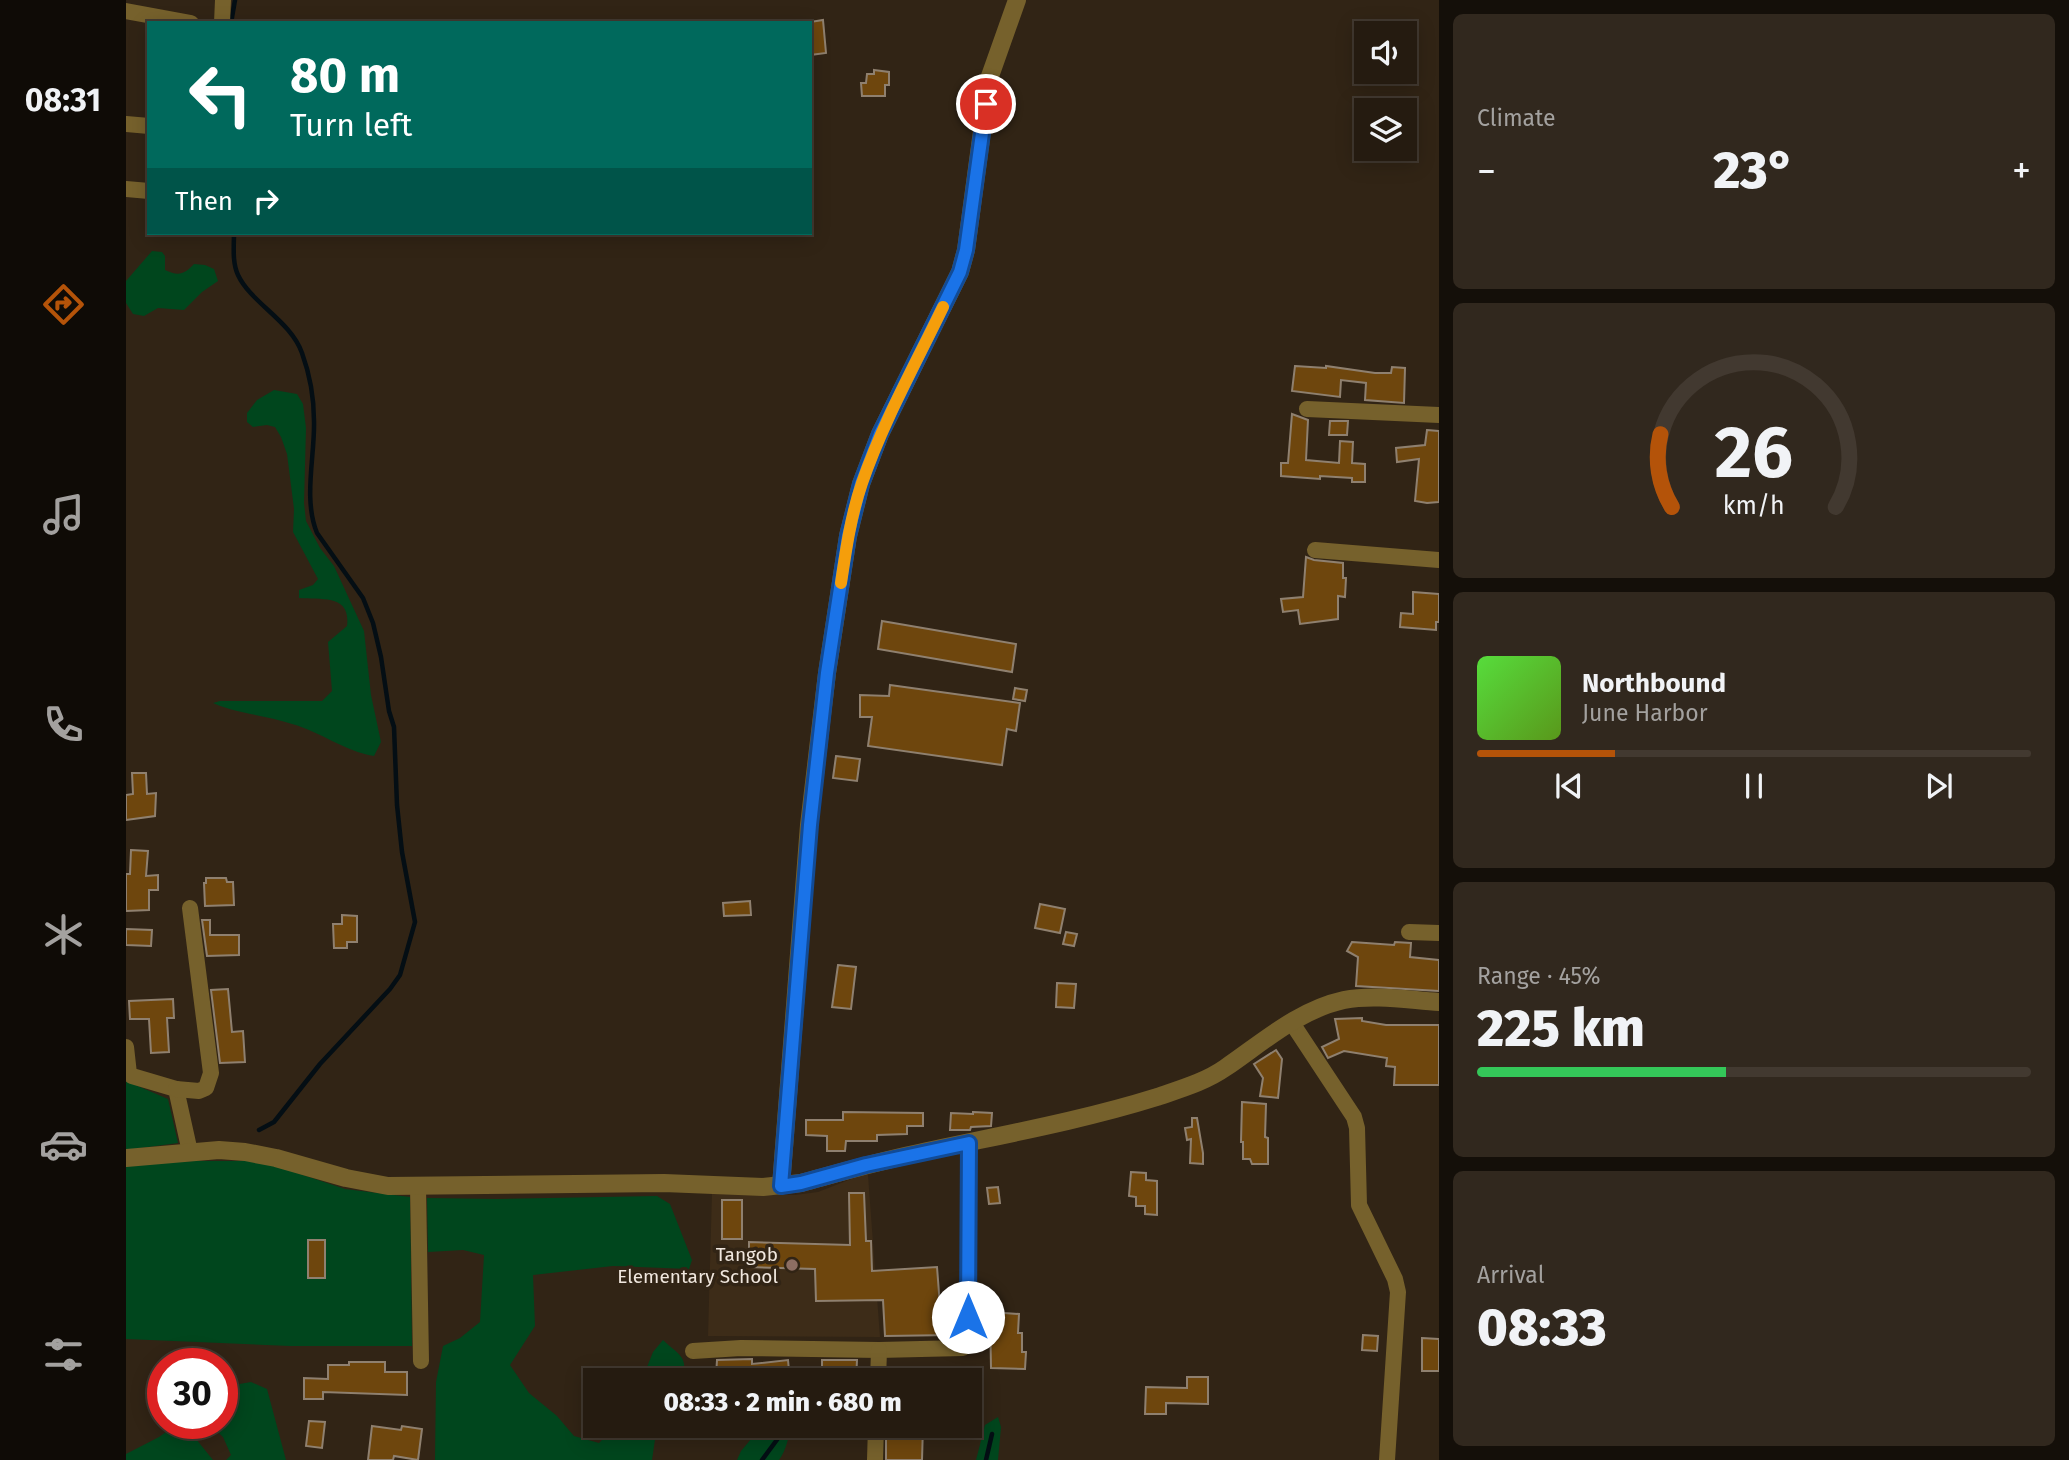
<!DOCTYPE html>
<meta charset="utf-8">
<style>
body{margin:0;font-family:"Fira Sans",sans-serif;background:#31281e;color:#f1f3f6;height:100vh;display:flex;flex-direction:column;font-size:26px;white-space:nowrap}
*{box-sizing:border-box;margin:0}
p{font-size:23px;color:#a3a19f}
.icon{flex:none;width:38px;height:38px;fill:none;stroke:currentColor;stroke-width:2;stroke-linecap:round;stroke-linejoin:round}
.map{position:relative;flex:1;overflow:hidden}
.details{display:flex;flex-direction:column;gap:14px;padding:14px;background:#140f09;width:630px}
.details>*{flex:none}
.hud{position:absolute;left:21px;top:21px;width:665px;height:214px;border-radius:0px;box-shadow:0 4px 18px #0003,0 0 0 2px #423930;background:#00695c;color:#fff;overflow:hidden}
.buttons{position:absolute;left:1228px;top:21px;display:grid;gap:14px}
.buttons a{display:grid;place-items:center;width:63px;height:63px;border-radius:0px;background:#251b10;box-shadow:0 4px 18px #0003,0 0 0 2px #423930;font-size:35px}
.speed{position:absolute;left:21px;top:1348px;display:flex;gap:14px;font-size:35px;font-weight:700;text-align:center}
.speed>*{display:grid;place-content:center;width:91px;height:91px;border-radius:50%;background:#251b10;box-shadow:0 4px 18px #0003,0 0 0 2px #423930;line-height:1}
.speed .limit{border:10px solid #d22;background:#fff;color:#111}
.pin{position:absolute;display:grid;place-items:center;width:60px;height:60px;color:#fff;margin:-30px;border:4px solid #fff;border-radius:50%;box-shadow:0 2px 7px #0007}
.me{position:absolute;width:77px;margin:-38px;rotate:0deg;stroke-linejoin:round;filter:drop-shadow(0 0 5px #0008)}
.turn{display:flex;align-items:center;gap:24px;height:147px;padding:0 28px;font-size:32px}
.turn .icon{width:91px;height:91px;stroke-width:2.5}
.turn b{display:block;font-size:49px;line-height:60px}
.then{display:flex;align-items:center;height:66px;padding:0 28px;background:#0003;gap:14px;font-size:26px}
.big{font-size:52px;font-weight:800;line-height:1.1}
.details .card{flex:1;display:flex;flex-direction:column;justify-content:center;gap:10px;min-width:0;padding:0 24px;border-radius:10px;background:#31281e}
.details .dial{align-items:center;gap:0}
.dial svg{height:182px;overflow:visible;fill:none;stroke:#423930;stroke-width:7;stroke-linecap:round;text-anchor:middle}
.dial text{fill:#f1f3f6;stroke:none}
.song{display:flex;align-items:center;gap:21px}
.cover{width:84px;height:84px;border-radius:10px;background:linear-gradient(135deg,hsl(110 70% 55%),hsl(90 70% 35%))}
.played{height:7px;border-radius:4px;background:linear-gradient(90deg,#b45309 25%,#423930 25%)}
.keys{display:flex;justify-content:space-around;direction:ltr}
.heat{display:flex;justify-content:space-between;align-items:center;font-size:38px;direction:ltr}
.charge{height:10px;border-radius:5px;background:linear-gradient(90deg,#34c759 45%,#423930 0)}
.trip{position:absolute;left:457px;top:1368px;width:399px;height:70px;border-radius:0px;background:#251b10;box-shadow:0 4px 18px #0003,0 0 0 2px #423930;font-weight:800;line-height:70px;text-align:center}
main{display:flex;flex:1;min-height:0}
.tabs{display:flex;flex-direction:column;width:126px;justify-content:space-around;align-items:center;background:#0f0b06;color:#a3a19f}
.tabs .icon{width:49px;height:49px}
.tabs .on{color:#b45309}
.tabs b{font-size:32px;color:#f1f3f6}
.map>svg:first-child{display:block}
.built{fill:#3d2c18}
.green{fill:#00461d}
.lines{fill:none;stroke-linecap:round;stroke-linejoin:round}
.stream{stroke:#040e14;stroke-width:4.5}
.building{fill:#6e460d;stroke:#8f806f;stroke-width:2}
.minor{stroke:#76612c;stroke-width:16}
.tertiary{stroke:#76612c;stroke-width:18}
.route-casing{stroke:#114b97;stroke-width:18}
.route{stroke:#1a73e8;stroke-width:12}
.slow{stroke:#f59e0b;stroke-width:12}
.education-dot{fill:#8d6e63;stroke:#312415;stroke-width:2.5}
.labels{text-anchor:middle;stroke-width:7;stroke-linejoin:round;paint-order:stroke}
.poi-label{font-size:19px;fill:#f0e7de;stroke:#312415;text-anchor:end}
</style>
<main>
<nav class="tabs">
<b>08:31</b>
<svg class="icon on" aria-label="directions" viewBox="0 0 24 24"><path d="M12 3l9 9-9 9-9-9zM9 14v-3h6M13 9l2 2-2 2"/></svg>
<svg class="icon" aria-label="music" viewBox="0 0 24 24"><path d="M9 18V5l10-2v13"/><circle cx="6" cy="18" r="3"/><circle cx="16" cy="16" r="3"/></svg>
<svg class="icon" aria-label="phone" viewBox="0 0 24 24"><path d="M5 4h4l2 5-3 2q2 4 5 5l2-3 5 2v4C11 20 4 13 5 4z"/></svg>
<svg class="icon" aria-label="climate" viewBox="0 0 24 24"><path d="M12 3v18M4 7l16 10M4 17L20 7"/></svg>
<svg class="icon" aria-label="car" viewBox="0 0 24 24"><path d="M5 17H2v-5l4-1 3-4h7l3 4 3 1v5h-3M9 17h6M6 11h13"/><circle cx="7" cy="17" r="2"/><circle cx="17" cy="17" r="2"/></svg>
<svg class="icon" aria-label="filters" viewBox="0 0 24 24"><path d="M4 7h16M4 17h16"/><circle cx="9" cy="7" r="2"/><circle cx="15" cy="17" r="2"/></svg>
</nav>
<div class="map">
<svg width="1313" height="1460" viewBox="0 0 1313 1460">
<rect width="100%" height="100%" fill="#312415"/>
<polygon class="built" points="738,1174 742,1175 754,1337 582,1336 586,1193 669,1195 692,1192"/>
<g class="green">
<path d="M26,251L36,252L39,256V270C52,276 58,275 68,264L79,265L88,269L92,281L76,292L58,310L32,308L18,316L7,314L0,303V281Z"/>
<path d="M148,390L171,394L177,404L180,428L178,503L180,521L194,548L208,566L238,631L245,695L255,742L248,756C218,751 195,732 166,724C140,715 112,714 87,703L94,701H196L206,691L202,642L221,626C225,594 196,600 173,598V590L187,585L192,579L167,532L168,509L161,454L155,437L149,427L141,425L127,427L121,422V413L131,400Z"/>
<polygon points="0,1081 42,1099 52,1143 0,1150"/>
<polygon points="68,1161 125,1161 153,1167 219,1189 284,1197 286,1346 164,1346 0,1339 0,1165"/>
<polygon points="531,1196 544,1204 566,1260 563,1269 487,1266 407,1275 409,1326 384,1365 403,1393 431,1416 448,1436 473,1443 490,1426 531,1426 526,1460 309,1460 310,1382 317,1346 334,1338 354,1322 358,1255 337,1250 302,1252 301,1198 372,1199"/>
<path d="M537,1340C553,1355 565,1358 554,1381H513L517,1377L527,1352Z"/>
<polygon points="125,1382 141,1389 160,1460 100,1460 105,1455 97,1437 82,1423 96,1423 96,1387"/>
<polygon points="872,1417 875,1427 872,1460 850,1460 859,1425"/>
<polygon points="51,1424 70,1439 87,1460 0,1460 0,1454 33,1437"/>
<path d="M636,1426H664C663,1438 660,1450 653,1460H611L615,1451Z"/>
</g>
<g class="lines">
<g class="stream">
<polyline points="105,23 109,0"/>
<path d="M108,233C108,246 106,262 112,275C125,303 165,321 176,353C184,375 188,398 188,421C189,456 177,499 191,533L237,598L247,623L255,657L263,711L268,727L271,805L276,852L289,922L274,975L264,989L194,1064L148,1122L133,1130"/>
<polyline points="636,1460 653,1437"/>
<polyline points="860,1460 866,1434"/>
</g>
</g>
<g class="building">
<polygon points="697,20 700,53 684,55 684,22"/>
<polygon points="748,70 763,72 763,85 759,85 759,96 736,96 735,83 740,83 741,74 748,74"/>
<polygon points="1169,366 1200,368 1200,366 1249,373 1265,373 1266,367 1279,368 1278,403 1239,400 1240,383 1215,380 1214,397 1166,391"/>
<polygon points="1166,414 1182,420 1180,460 1213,463 1214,441 1227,442 1226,463 1239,464 1239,482 1226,482 1226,478 1194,476 1194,479 1155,476 1155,463 1162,463"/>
<polygon points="1204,421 1222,421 1221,435 1203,435"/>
<polygon points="1301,430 1313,431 1313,502 1301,503 1289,501 1293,459 1271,462 1270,448 1299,445"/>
<polygon points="1180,557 1188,560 1217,563 1217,578 1220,578 1219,597 1212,596 1212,619 1174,624 1172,610 1157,612 1155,599 1177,597"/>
<polygon points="1287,592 1313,594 1313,622 1310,622 1310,630 1274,627 1275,613 1287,614"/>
<polygon points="756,621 890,644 886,672 752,649"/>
<polygon points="764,685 894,703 890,731 881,729 876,765 742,746 746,717 734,717 734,695 763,696"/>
<polygon points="889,688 901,690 899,701 887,699"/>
<polygon points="710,756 734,759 731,781 707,778"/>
<polygon points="6,773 20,773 21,794 30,793 29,816 0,820 0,795 7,794"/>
<polygon points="5,850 22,851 20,876 32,875 32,890 23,890 23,910 0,911 0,874 4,874"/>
<polygon points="80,878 100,878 101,882 107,882 108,905 79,906 78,883 80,883"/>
<polygon points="624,901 625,915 598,916 597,903"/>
<polygon points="914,904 939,909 934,933 909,928"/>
<polygon points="216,915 231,916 231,942 221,942 221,948 208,948 207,924 216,924"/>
<polygon points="76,920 84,920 84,935 113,935 113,955 81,956"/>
<polygon points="0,929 26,930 25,946 0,945"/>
<polygon points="940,932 951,934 948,946 937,944"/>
<polygon points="1226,942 1268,945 1269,942 1285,943 1284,957 1313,960 1313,991 1230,986 1232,957 1221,951"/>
<polygon points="712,965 730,967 725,1009 706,1007"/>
<polygon points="931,983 950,984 948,1008 930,1007"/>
<polygon points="102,989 106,1032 117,1031 119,1062 94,1063 85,990"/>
<polygon points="47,999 48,1018 41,1018 43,1052 25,1053 23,1019 4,1019 3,1001"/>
<polygon points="1236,1018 1236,1021 1260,1025 1313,1025 1313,1085 1268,1085 1269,1067 1260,1066 1261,1058 1218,1051 1202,1058 1196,1047 1213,1039 1209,1019"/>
<polygon points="1150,1050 1156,1059 1152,1098 1134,1096 1137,1078 1128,1064"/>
<polygon points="1116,1102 1140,1104 1139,1137 1142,1138 1142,1164 1126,1164 1124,1159 1117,1159 1117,1142 1115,1142"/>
<polygon points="717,1112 797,1113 797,1126 781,1126 781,1134 751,1135 751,1141 720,1141 719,1151 701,1151 701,1136 680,1135 680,1120 717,1120"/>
<polygon points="847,1112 866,1113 865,1126 845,1127 844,1130 824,1130 825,1113 847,1114"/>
<polygon points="1066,1118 1071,1118 1077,1153 1077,1164 1064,1163 1065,1139 1061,1140 1059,1128 1066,1127"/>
<polygon points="1005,1172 1020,1173 1020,1180 1031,1181 1031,1215 1019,1214 1019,1206 1010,1206 1010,1197 1003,1196"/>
<polygon points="872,1187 874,1203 863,1204 861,1188"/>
<polygon points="723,1193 738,1193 740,1241 745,1241 746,1271 811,1267 814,1306 824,1306 826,1335 759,1336 757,1300 690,1301 689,1269 623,1267 623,1242 724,1245"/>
<rect x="596" y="1200" width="20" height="39"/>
<rect x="182" y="1240" width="17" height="38"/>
<polygon points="864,1312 893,1314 892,1333 896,1333 896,1352 900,1352 899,1369 865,1368"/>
<polygon points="1237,1335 1252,1336 1251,1351 1236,1350"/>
<polygon points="1296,1338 1313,1339 1313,1371 1296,1371"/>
<polygon points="626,1359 626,1364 662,1360 664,1381 590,1376 591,1360"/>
<polygon points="696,1360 731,1360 730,1381 696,1381"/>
<polygon points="223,1362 259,1362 259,1372 281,1372 281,1395 197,1392 197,1399 178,1399 178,1378 202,1379 202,1365 223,1365"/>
<polygon points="1061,1377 1082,1377 1082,1404 1040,1403 1040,1414 1019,1414 1020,1387 1061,1388"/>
<polygon points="183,1421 199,1422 196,1448 180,1446"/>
<polygon points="246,1426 275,1430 276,1426 296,1429 292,1460 268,1456 267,1460 242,1460"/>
<polygon points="760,1426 797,1426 796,1460 760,1460"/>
</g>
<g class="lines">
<g class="minor">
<polyline points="0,11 65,23"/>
<polyline points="96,23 97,0"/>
<polyline points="0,124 23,126"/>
<polyline points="0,189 23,191"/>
<polyline points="1181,409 1313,415"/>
<polyline points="1189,550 1313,560"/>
<polyline points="1283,932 1313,933"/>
<polyline points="1166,1023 1228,1117 1231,1128 1233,1205 1269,1279 1272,1292 1261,1460"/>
<polyline points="0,1047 3,1074 6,1076 50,1089 64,1152"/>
<polyline points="50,1089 73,1091 80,1088 85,1073 64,908"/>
<polyline points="292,1187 295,1361"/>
<polyline points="567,1351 615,1348 753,1350 837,1348 842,1342 843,1143"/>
<polyline points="752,1381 753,1350"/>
<polyline points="749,1460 750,1426"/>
</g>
<g class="tertiary">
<path d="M0,1158L93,1150L119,1152L150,1158L220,1178L262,1186L538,1183L637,1187L675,1183C712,1173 750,1162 788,1154C869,1136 951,1122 1031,1097C1054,1089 1079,1082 1099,1068C1136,1043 1172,1010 1218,1000C1248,994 1282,1000 1313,1002"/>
<polyline points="655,1186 683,825 701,673 722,536 735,484 754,434 834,272 840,250 863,79 891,0"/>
</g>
</g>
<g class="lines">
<defs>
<polyline id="route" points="842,1317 843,1143 740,1165 675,1183 655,1186 684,825 701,673 722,536 735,484 754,434 834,272 840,250 860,104"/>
</defs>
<use href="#route" class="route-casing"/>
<use href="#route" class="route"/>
<path class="slow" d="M715,583C720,549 725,515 736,483C757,422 789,365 817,307"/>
</g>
<circle class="education-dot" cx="666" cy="1265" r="7"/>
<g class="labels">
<g class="poi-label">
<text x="652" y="1261">Tangob<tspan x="652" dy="22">Elementary School</tspan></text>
</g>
</g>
</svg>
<div class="buttons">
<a><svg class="icon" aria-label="sound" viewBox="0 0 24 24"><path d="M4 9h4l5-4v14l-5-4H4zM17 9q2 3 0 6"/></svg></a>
<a><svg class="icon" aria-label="layers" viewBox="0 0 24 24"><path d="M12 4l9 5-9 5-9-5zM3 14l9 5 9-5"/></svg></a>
</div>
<div class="speed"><div class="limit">30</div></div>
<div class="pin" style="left:860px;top:104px;background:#d93025"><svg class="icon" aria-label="arrive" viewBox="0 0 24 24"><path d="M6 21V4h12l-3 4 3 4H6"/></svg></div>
<svg class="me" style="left:842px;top:1317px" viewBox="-20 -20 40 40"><circle r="19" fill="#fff"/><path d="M0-13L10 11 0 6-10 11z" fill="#1a73e8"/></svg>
<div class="trip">08:33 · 2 min · 680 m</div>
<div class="hud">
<div class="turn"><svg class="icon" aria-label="left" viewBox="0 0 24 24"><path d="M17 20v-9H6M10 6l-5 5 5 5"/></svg><div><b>80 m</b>Turn left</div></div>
<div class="then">Then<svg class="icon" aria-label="right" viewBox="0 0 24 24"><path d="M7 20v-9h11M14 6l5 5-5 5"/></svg></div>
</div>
</div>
<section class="details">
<div class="card"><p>Climate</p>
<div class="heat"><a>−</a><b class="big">23°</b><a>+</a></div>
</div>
<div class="card dial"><svg viewBox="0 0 100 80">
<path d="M14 69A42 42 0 1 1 86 69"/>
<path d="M14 69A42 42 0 0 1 9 37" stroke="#b45309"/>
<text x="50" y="56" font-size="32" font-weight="700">26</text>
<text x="50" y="72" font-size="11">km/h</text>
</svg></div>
<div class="card">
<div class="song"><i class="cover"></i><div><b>Northbound</b><p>June Harbor</p></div></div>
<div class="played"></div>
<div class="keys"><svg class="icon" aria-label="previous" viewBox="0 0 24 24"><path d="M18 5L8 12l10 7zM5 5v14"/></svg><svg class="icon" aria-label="pause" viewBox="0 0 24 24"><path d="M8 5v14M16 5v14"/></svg><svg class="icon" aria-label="next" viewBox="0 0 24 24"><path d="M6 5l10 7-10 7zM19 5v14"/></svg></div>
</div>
<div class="card"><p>Range · 45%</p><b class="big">225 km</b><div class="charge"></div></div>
<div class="card"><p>Arrival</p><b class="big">08:33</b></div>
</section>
</main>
